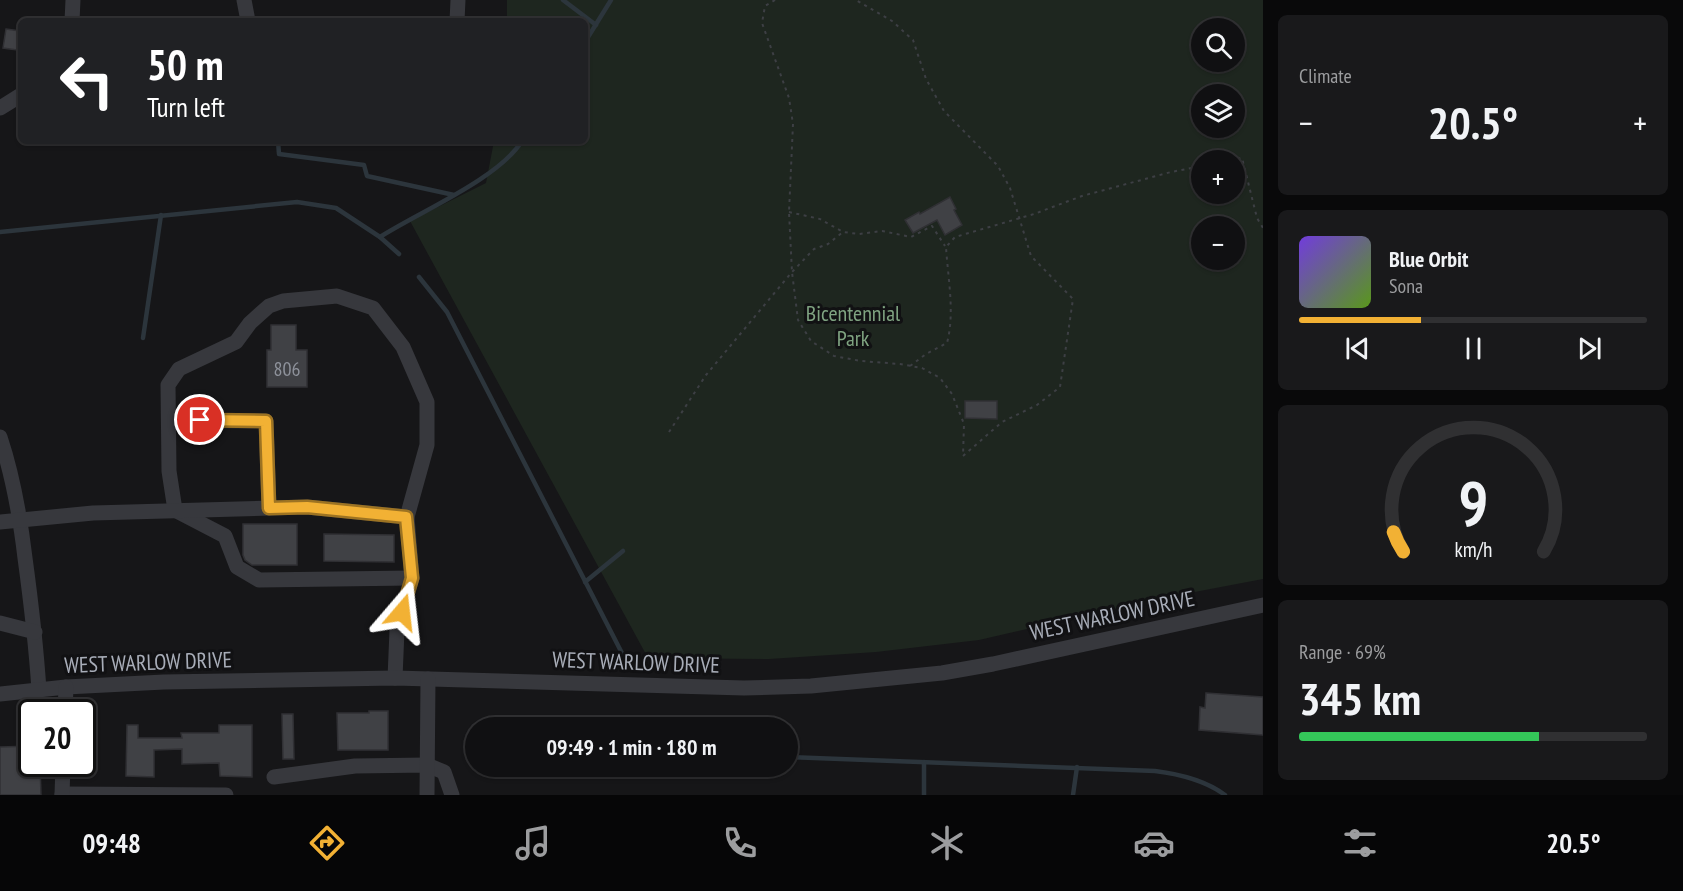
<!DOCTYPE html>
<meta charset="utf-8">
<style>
body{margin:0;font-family:"PT Sans Narrow",sans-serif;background:#19191b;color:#f1f3f6;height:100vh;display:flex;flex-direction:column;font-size:22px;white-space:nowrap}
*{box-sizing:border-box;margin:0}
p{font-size:20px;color:#9c9d9f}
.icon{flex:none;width:33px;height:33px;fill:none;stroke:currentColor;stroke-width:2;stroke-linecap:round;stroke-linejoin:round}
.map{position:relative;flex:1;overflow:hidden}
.side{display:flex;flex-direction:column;gap:15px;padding:15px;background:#09090a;width:420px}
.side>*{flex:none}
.banner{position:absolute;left:18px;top:18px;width:570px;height:126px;border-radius:9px;box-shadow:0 2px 4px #0004,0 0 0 2px #303032;background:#202124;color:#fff;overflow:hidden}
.controls{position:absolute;left:1191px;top:18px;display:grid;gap:12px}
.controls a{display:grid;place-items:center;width:54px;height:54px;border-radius:50%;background:#101012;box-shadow:0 2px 4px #0004,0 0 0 2px #303032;font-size:30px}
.speed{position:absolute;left:18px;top:699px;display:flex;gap:12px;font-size:30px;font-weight:700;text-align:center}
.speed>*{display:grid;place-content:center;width:78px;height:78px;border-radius:50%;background:#101012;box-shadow:0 2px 4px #0004,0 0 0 2px #303032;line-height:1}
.speed .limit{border:3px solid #111;border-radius:9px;background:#fff;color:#111}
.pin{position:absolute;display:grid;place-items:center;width:51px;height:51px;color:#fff;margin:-26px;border:3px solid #fff;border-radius:50%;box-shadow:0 2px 6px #0007}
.me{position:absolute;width:66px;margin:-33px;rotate:17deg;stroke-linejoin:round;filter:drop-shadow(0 0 4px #0008)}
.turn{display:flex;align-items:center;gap:21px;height:126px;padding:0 30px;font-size:27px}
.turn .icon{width:78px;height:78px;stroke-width:2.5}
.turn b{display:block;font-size:42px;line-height:51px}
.big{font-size:45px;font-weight:800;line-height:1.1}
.side .widget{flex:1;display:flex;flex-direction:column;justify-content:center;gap:9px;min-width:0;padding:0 21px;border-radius:9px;background:#19191b}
.side .dial{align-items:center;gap:0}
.dial svg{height:156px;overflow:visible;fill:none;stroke:#303032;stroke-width:7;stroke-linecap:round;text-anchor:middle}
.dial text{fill:#f1f3f6;stroke:none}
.song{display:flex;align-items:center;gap:18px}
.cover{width:72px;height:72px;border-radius:9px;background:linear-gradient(135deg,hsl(260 70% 55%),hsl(90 70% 35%))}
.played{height:6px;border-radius:3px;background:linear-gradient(90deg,#f2b134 35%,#303032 35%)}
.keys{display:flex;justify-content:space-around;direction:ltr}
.heat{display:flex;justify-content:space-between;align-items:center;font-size:33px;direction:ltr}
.charge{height:9px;border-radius:4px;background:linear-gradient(90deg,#34c759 69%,#303032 0)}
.trip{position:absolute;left:465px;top:717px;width:333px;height:60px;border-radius:30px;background:#101012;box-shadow:0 2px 4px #0004,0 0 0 2px #303032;font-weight:800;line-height:60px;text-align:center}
.tab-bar{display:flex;height:96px;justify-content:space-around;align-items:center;background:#060607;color:#9c9d9f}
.tab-bar .icon{width:42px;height:42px}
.tab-bar .on{color:#f2b134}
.tab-bar b{font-size:27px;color:#f1f3f6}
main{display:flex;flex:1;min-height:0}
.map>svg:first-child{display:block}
.green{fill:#1e261f;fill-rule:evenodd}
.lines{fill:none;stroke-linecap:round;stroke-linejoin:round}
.stream{stroke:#2c353c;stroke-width:4.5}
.building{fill:#404145;stroke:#303034;stroke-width:1.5}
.path{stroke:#3d3f44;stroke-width:2;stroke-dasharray:3 4.5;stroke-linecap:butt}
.minor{stroke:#37383d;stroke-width:15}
.route-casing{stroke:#9d7322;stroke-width:15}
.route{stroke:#f2b134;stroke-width:10}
.labels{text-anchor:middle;stroke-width:6;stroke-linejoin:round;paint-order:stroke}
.number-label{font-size:20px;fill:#8e929b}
.park-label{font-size:22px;fill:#7fa381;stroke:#111113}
.street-label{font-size:22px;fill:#a8adb8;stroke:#111113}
</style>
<main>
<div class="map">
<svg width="1263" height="795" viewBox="0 0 1263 795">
<rect width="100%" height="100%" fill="#161618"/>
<path class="green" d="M507,0H1263V579L1163,598L979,640L876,652L769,659L648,658L410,221L486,183L494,141H585V21H507ZM1202,28H1234V62H1202ZM1202,94H1234V128H1202ZM1202,160H1234V194H1202ZM1202,226H1234V260H1202Z"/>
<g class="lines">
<g class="stream">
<polyline points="563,0 596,25"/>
<polyline points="585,42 611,0"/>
<polyline points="278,141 279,154 364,165 367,176 454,195"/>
<polyline points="0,232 297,202 336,208 380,237 399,254"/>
<path d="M380,237C419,212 498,179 522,141"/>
<polyline points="419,277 447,312 626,661"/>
<polyline points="143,338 161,215"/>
<polyline points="585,582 623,551"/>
<polyline points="655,718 661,728"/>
<path d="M788,757L1155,771C1179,774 1205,780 1225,795"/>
<polyline points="924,762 924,795"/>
<polyline points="1073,795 1077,767"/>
</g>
</g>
<g class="building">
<polygon points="6,29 20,31 17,50 3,48"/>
<polygon points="950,197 956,209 954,210 962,225 945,235 937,220 913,233 905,220 919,212 920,214"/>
<polygon points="271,325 296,325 296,350 307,350 307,387 267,387 267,350 271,350"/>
<polygon points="965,401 997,401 997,419 965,418"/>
<polygon points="243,524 297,524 297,565 252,565 245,560 243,555"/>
<polygon points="324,534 394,535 394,562 324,561"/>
<polygon points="1206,693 1263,697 1263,735 1199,730 1200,707 1205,708"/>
<polygon points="369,711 388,711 388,750 338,750 337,713 369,713"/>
<polygon points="282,714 293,714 294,759 283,759"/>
<polygon points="127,725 138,725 138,738 182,738 181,733 219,733 219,725 252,725 252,777 220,776 219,763 182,764 182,749 154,750 154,777 126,776"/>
<polygon points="32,746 32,764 40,764 41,795 0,795 0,747"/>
</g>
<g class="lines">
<g class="path">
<polyline points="775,0 765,6 762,23 789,98 793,124 789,212 792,272 798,320 811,341 834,356 861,361 900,364 922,368 940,378 952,394 964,424 963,456 1002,422 1037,405 1060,387 1073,299 1031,256 1010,188 998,166 944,111 926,79 913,40 892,21 856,0"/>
<polyline points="1230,160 1242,158 1257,218 1263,228"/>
<polyline points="789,212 820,219 843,232 859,234 882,231 911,237 932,226 945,246"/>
<path d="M910,366L926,354L947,343C955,313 948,279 946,247L955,237L1034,214L1082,196L1171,172L1202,166"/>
<polyline points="669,432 706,375 792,272 814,249 828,244 843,232"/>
</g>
<g class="minor">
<polyline points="244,0 248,21"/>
<polyline points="72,21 73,0"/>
<polyline points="457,21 458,0"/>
<polyline points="0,108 21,95"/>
<polyline points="178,420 266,421 269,508"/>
<path d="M0,437C13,476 20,516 25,558C31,602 36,645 39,690"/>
<polyline points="407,517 427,445 427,402 403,347 373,308 337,296 283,301 269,306 250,323 236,342 179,369 168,385 169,471 175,510 225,536 237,567 259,580 412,578"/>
<polyline points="0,522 93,513 307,507 407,517 412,578 397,630 395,678"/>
<polyline points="0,623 35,632"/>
<polyline points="0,694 66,687 164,682 395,678 744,688 811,686 942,673 993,664 1263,605"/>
<polyline points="65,712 66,687"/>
<polyline points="274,777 355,766 427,765 444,772 452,795"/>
<polyline points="62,794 226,795"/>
<polyline points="62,795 63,764"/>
<polyline points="427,795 428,679"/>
</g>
</g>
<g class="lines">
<defs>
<polyline id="route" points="200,420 266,421 269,508 307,507 406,517 412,578 402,612"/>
</defs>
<use href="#route" class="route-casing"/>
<use href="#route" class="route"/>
</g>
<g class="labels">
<g class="number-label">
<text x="287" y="376">806</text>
</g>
<g class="park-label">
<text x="853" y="321">Bicentennial<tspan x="853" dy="25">Park</tspan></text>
</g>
<g class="street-label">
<text transform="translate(1112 615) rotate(-12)" y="8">WEST WARLOW DRIVE</text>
<text transform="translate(148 662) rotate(-2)" y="8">WEST WARLOW DRIVE</text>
<text transform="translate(636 662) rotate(2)" y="8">WEST WARLOW DRIVE</text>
</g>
</g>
</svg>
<div class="controls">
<a><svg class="icon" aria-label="search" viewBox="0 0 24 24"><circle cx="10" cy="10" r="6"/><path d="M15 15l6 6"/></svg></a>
<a><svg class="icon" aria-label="layers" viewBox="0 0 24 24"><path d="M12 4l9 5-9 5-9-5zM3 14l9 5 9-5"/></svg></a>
<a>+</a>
<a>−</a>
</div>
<div class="speed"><div class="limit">20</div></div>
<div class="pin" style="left:200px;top:420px;background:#d93025"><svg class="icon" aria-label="arrive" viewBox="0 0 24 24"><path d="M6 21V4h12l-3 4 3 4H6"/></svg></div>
<svg class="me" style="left:402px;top:612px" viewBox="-20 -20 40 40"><path d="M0-17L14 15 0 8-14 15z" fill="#f2b134" stroke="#fff" stroke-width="4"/></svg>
<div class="trip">09:49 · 1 min · 180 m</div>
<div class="banner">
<div class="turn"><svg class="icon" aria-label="left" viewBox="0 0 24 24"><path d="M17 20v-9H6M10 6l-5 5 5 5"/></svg><div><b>50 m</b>Turn left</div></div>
</div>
</div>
<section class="side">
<div class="widget"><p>Climate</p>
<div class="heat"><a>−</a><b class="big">20.5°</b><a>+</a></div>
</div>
<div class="widget">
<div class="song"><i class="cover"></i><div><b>Blue Orbit</b><p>Sona</p></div></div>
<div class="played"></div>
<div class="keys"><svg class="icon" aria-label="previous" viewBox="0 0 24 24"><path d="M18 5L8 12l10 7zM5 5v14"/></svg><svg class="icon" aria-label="pause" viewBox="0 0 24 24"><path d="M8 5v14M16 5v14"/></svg><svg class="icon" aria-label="next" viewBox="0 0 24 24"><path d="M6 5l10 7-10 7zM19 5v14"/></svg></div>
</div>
<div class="widget dial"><svg viewBox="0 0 100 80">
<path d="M14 69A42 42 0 1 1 86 69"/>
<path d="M14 69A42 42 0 0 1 9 59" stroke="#f2b134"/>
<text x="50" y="56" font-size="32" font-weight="700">9</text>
<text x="50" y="72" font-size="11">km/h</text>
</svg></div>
<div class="widget"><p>Range · 69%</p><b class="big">345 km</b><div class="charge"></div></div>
</section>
</main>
<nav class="tab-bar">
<b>09:48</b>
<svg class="icon on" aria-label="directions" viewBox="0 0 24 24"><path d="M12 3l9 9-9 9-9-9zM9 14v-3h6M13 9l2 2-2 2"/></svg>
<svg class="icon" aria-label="music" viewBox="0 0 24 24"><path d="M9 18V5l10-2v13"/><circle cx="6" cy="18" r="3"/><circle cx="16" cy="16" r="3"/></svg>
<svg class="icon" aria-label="phone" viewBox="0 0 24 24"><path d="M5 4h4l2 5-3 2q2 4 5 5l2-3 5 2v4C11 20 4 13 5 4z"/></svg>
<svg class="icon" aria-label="climate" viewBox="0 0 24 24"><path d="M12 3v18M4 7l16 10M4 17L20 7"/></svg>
<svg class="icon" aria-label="car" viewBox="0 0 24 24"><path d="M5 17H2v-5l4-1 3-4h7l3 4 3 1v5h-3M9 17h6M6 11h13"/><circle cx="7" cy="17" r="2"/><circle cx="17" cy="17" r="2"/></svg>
<svg class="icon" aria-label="filters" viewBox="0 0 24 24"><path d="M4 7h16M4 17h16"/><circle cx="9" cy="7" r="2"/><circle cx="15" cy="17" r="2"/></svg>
<b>20.5°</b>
</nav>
